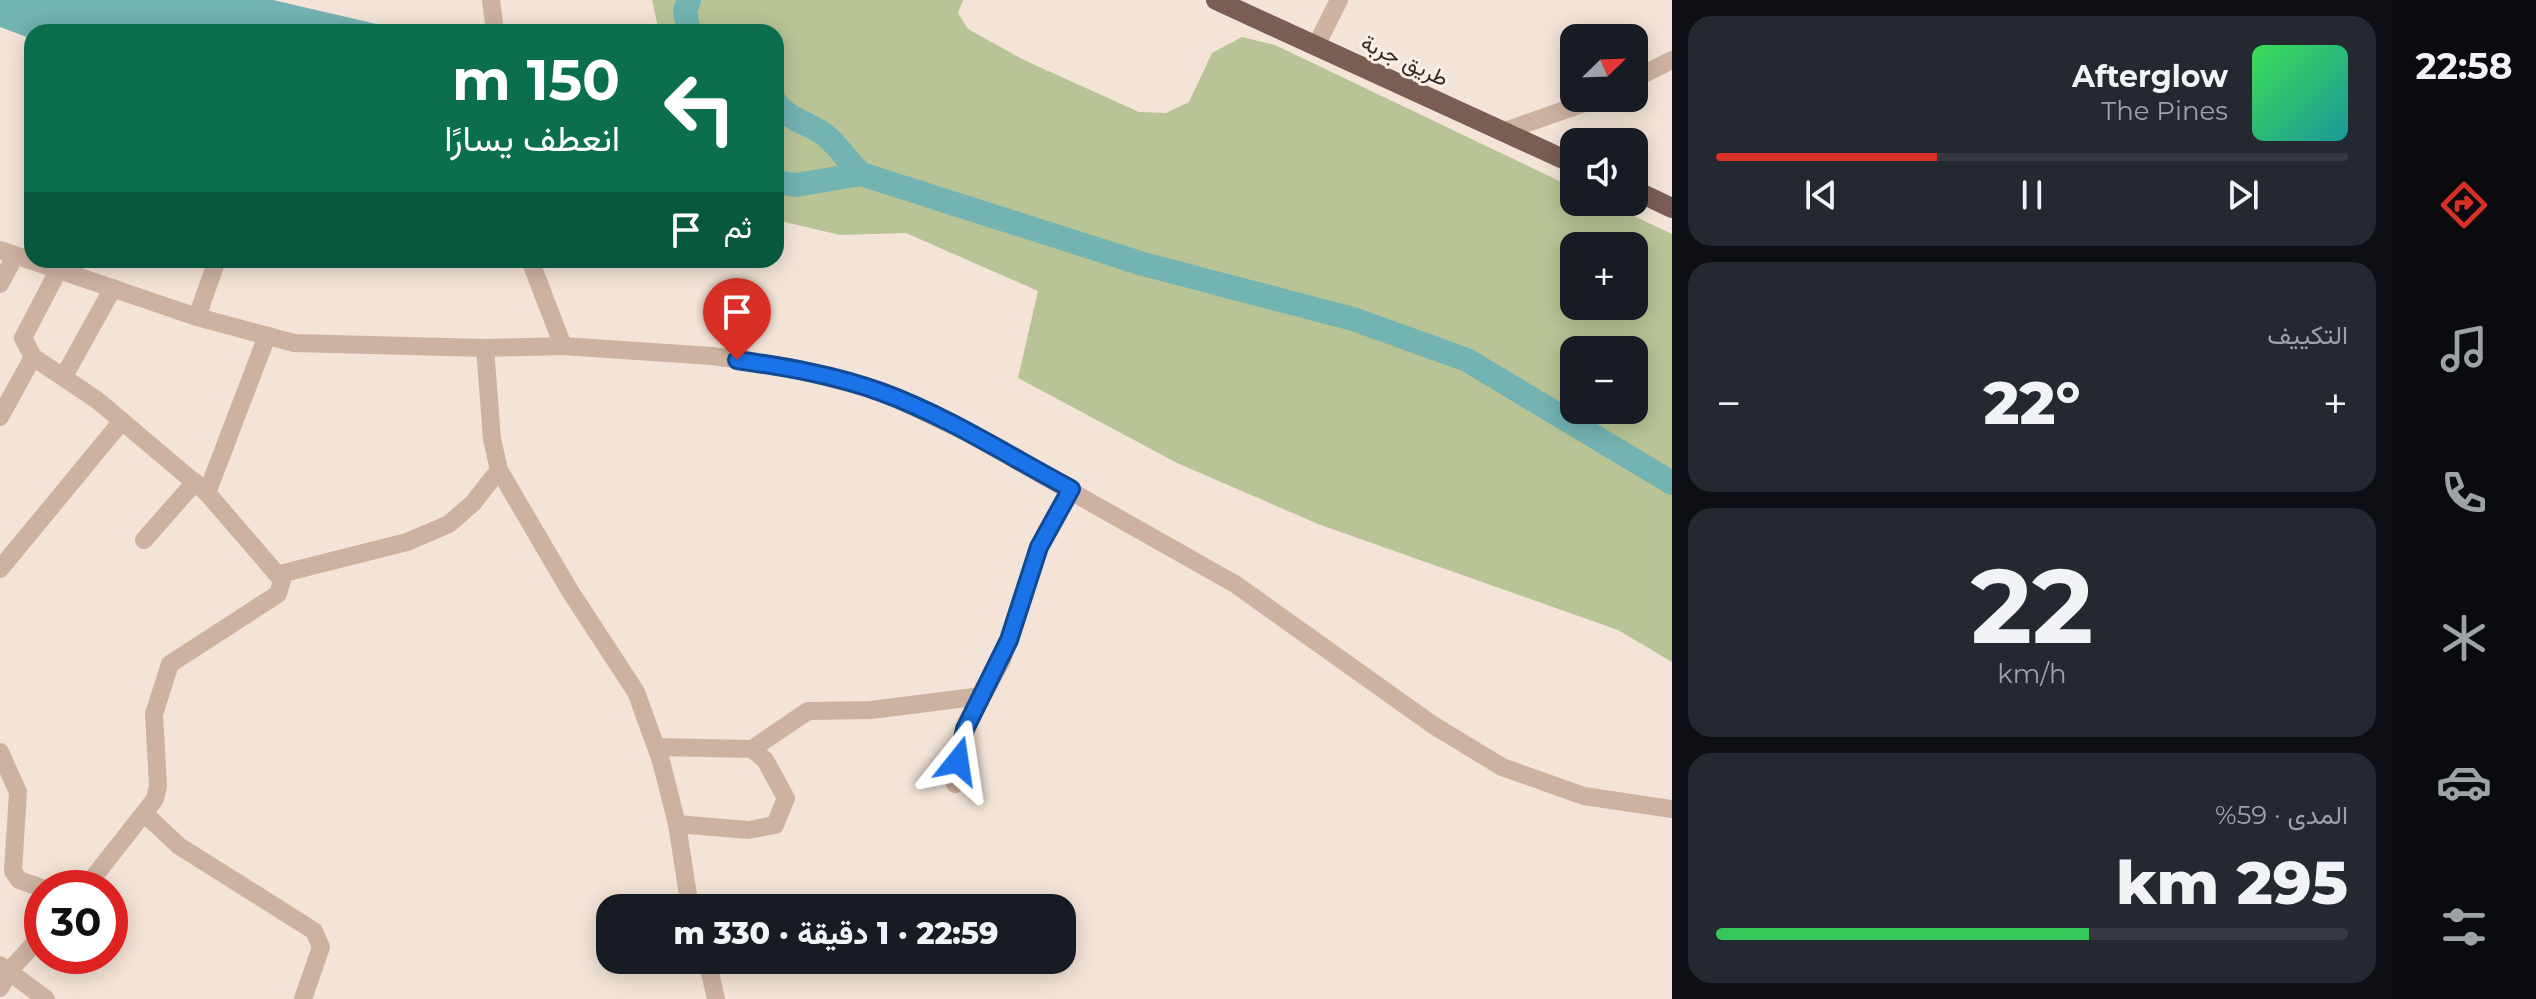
<!DOCTYPE html>
<html lang="ar">
<meta charset="utf-8">
<style>
body{margin:0;font-family:Montserrat,Vazirmatn,sans-serif;background:#242831;color:#f1f3f6;direction:rtl;height:100vh;display:flex;flex-direction:column;font-size:30px;white-space:nowrap}
*{box-sizing:border-box;margin:0}
p{font-size:26px;color:#9ea1a6}
.icon{flex:none;width:44px;height:44px;fill:none;stroke:currentColor;stroke-width:2;stroke-linecap:round;stroke-linejoin:round}
.map{position:relative;flex:1;overflow:hidden;direction:ltr}
.drawer{display:flex;flex-direction:column;gap:16px;padding:16px;background:#0d0f14;width:720px}
.drawer>*{flex:none}
.guide{position:absolute;left:24px;top:24px;width:760px;height:244px;border-radius:24px;box-shadow:0 4px 20px #0003;direction:rtl;background:#0b6e4f;color:#fff;overflow:hidden}
.needle{width:52px;rotate:67deg}
.controls{position:absolute;left:1560px;top:24px;display:grid;gap:16px}
.controls a{display:grid;place-items:center;width:88px;height:88px;border-radius:16px;background:#171b24;box-shadow:0 4px 20px #0003;font-size:40px}
.speed{position:absolute;left:24px;top:870px;display:flex;gap:16px;font-size:40px;font-weight:700;text-align:center}
.speed>*{display:grid;place-content:center;width:104px;height:104px;border-radius:50%;background:#171b24;box-shadow:0 4px 20px #0003;line-height:1}
.speed .limit{border:12px solid #d22;background:#fff;color:#111}
.pin{position:absolute;display:grid;place-items:center;width:68px;height:68px;color:#fff;margin:-82px -34px;border-radius:50% 50% 50% 0;rotate:-45deg;box-shadow:0 0 8px #0007}
.pin .icon{rotate:45deg}
.me{position:absolute;width:88px;margin:-44px;rotate:15deg;stroke-linejoin:round;filter:drop-shadow(0 0 6px #0008)}
.turn{display:flex;align-items:center;gap:28px;height:168px;padding:0 32px;font-size:36px}
.turn .icon{width:104px;height:104px;stroke-width:2.5}
.turn b{display:block;font-size:56px;line-height:68px}
.then{display:flex;align-items:center;height:76px;padding:0 32px;background:#0003;gap:16px;font-size:30px}
.big{font-size:60px;font-weight:800;line-height:1.1}
.drawer .tile{flex:1;display:flex;flex-direction:column;justify-content:center;gap:12px;min-width:0;padding:0 28px;border-radius:24px;background:#242831}
.drawer .dial{align-items:center;gap:0}
.dial b{font-size:104px;line-height:1}
.song{display:flex;align-items:center;gap:24px}
.cover{width:96px;height:96px;border-radius:12px;background:linear-gradient(135deg,hsl(130 70% 55%),hsl(180 70% 35%))}
.played{height:8px;border-radius:4px;background:linear-gradient(90deg,#d93025 35%,#363941 35%)}
.keys{display:flex;justify-content:space-around;direction:ltr}
.heat{display:flex;justify-content:space-between;align-items:center;font-size:44px;direction:ltr}
.charge{height:12px;border-radius:6px;background:linear-gradient(90deg,#34c759 59%,#363941 0)}
.trip{position:absolute;left:596px;top:894px;width:480px;height:80px;border-radius:24px;background:#171b24;box-shadow:0 4px 20px #0003;font-weight:800;line-height:80px;text-align:center;direction:rtl}
main{display:flex;flex:1;min-height:0}
.menu{display:flex;flex-direction:column;width:144px;justify-content:space-around;align-items:center;background:#090b0e;color:#9ea1a6}
.menu .icon{width:56px;height:56px}
.menu .active{color:#d93025}
.menu b{font-size:36px;color:#f1f3f6}
.map>svg:first-child{display:block}
.green{fill:#b8c496;fill-rule:evenodd}
.water{fill:#73b3b1}
.lines{fill:none;stroke-linecap:round;stroke-linejoin:round}
.river{stroke:#73b3b1;stroke-width:24}
.minor{stroke:#cdb2a2;stroke-width:18}
.major{stroke:#7a5e54;stroke-width:20}
.route-casing{stroke:#114b97;stroke-width:20}
.route{stroke:#1a73e8;stroke-width:14}
.labels{text-anchor:middle;stroke-width:6;stroke-linejoin:round;paint-order:stroke}
.street-label{font-size:22px;fill:#362925;stroke:#fbeee4}
</style>
<main>
<nav class="menu">
<b>22:58</b>
<svg class="icon active" aria-label="directions" viewBox="0 0 24 24"><path d="M12 3l9 9-9 9-9-9zM9 14v-3h6M13 9l2 2-2 2"/></svg>
<svg class="icon" aria-label="music" viewBox="0 0 24 24"><path d="M9 18V5l10-2v13"/><circle cx="6" cy="18" r="3"/><circle cx="16" cy="16" r="3"/></svg>
<svg class="icon" aria-label="phone" viewBox="0 0 24 24"><path d="M5 4h4l2 5-3 2q2 4 5 5l2-3 5 2v4C11 20 4 13 5 4z"/></svg>
<svg class="icon" aria-label="climate" viewBox="0 0 24 24"><path d="M12 3v18M4 7l16 10M4 17L20 7"/></svg>
<svg class="icon" aria-label="car" viewBox="0 0 24 24"><path d="M5 17H2v-5l4-1 3-4h7l3 4 3 1v5h-3M9 17h6M6 11h13"/><circle cx="7" cy="17" r="2"/><circle cx="17" cy="17" r="2"/></svg>
<svg class="icon" aria-label="filters" viewBox="0 0 24 24"><path d="M4 7h16M4 17h16"/><circle cx="9" cy="7" r="2"/><circle cx="15" cy="17" r="2"/></svg>
</nav>
<section class="drawer">
<div class="tile">
<div class="song"><i class="cover"></i><div><b>Afterglow</b><p>The Pines</p></div></div>
<div class="played"></div>
<div class="keys"><svg class="icon" aria-label="previous" viewBox="0 0 24 24"><path d="M18 5L8 12l10 7zM5 5v14"/></svg><svg class="icon" aria-label="pause" viewBox="0 0 24 24"><path d="M8 5v14M16 5v14"/></svg><svg class="icon" aria-label="next" viewBox="0 0 24 24"><path d="M6 5l10 7-10 7zM19 5v14"/></svg></div>
</div>
<div class="tile"><p>التكييف</p>
<div class="heat"><a>−</a><b class="big">22°</b><a>+</a></div>
</div>
<div class="tile dial"><b>22</b><p>km/h</p></div>
<div class="tile"><p>المدى · 59%</p><b class="big">295 km</b><div class="charge"></div></div>
</section>
<div class="map">
<svg width="1672" height="999" viewBox="0 0 1672 999">
<rect width="100%" height="100%" fill="#f4e4d7"/>
<path class="green" d="M652,0H963L958,13L968,29L1024,60L1139,112L1166,113L1189,102L1212,53L1242,37L1275,45L1574,188V202H1604L1672,234V662L1618,630L1318,524L1177,463L1018,378L1038,291L906,233L840,235L776,220V32H659ZM1574,246H1634V306H1574ZM1574,350H1634V410H1574Z"/>
<polygon class="water" points="0,0 273,0 411,32 32,32 32,39 0,27"/>
<g class="lines">
<g class="river">
<polyline points="689,0 685,11 689,32"/>
<path d="M776,103C789,120 809,123 825,135C837,144 849,163 861,174"/>
<polyline points="776,182 796,185 861,174 1143,264 1353,319 1467,360 1672,483"/>
</g>
<g class="minor">
<polyline points="491,0 495,32"/>
<polyline points="1316,46 1339,0"/>
<polyline points="1634,79 1672,60"/>
<polyline points="1502,132 1599,98"/>
<polyline points="0,250 197,317 294,343 485,348 563,346 712,356 789,367 882,392 964,431 1235,584 1433,725 1502,767 1584,796 1672,809"/>
<polyline points="530,260 563,346"/>
<polyline points="59,269 23,338 33,357 97,400 207,493 282,580 278,594 170,664 154,714 158,786 155,799 85,888"/>
<polyline points="0,284 15,256"/>
<polyline points="197,317 217,260"/>
<polyline points="485,348 492,439 499,470 570,591 636,692 661,761 677,824 690,908"/>
<polyline points="64,376 113,288"/>
<polyline points="0,417 33,357"/>
<polyline points="207,493 267,336"/>
<polyline points="144,540 195,482"/>
<polyline points="0,569 122,421"/>
<polyline points="280,574 407,542 449,524 473,503 499,470"/>
<polyline points="657,747 752,749 808,711 871,710 982,696"/>
<polyline points="0,752 18,792 13,871 19,880 42,888"/>
<polyline points="955,784 965,729 1002,660 1039,547 1071,489"/>
<polyline points="145,814 179,846 314,931 321,947 303,999"/>
<polyline points="677,824 748,830 775,825 786,798 765,760 752,749"/>
<polyline points="707,960 716,999"/>
<polyline points="0,965 46,999"/>
<polyline points="0,988 11,969 42,935"/>
</g>
<g class="major">
<polyline points="1216,0 1574,164"/>
<polyline points="1634,190 1672,208"/>
</g>
</g>
<g class="lines">
<defs>
<path id="route" d="M737,360C786,367 834,375 881,392C947,416 1009,456 1071,489L1039,547L1009,640L965,729L958,761"/>
</defs>
<use href="#route" class="route-casing"/>
<use href="#route" class="route"/>
</g>
<g class="labels">
<g class="street-label">
<text transform="translate(1405 60) rotate(25)" y="8">طريق جربة</text>
</g>
</g>
</svg>
<div class="controls">
<a><svg class="needle" viewBox="-14 -14 28 28"><path d="M0-13l5 13h-10z" fill="#e53935"/><path d="M0 13l5-13h-10z" fill="#9ea1a6"/></svg></a>
<a><svg class="icon" aria-label="sound" viewBox="0 0 24 24"><path d="M4 9h4l5-4v14l-5-4H4zM17 9q2 3 0 6"/></svg></a>
<a>+</a>
<a>−</a>
</div>
<div class="speed"><div class="limit">30</div></div>
<div class="pin" style="left:737px;top:360px;background:#d93025"><svg class="icon" aria-label="arrive" viewBox="0 0 24 24"><path d="M6 21V4h12l-3 4 3 4H6"/></svg></div>
<svg class="me" style="left:958px;top:761px" viewBox="-20 -20 40 40"><path d="M0-17L14 15 0 8-14 15z" fill="#1a73e8" stroke="#fff" stroke-width="4"/></svg>
<div class="trip">22:59 · 1 دقيقة · 330 m</div>
<div class="guide">
<div class="turn"><svg class="icon" aria-label="left" viewBox="0 0 24 24"><path d="M17 20v-9H6M10 6l-5 5 5 5"/></svg><div><b>150 m</b>انعطف يسارًا</div></div>
<div class="then">ثم<svg class="icon" aria-label="arrive" viewBox="0 0 24 24"><path d="M6 21V4h12l-3 4 3 4H6"/></svg></div>
</div>
</div>
</main>
